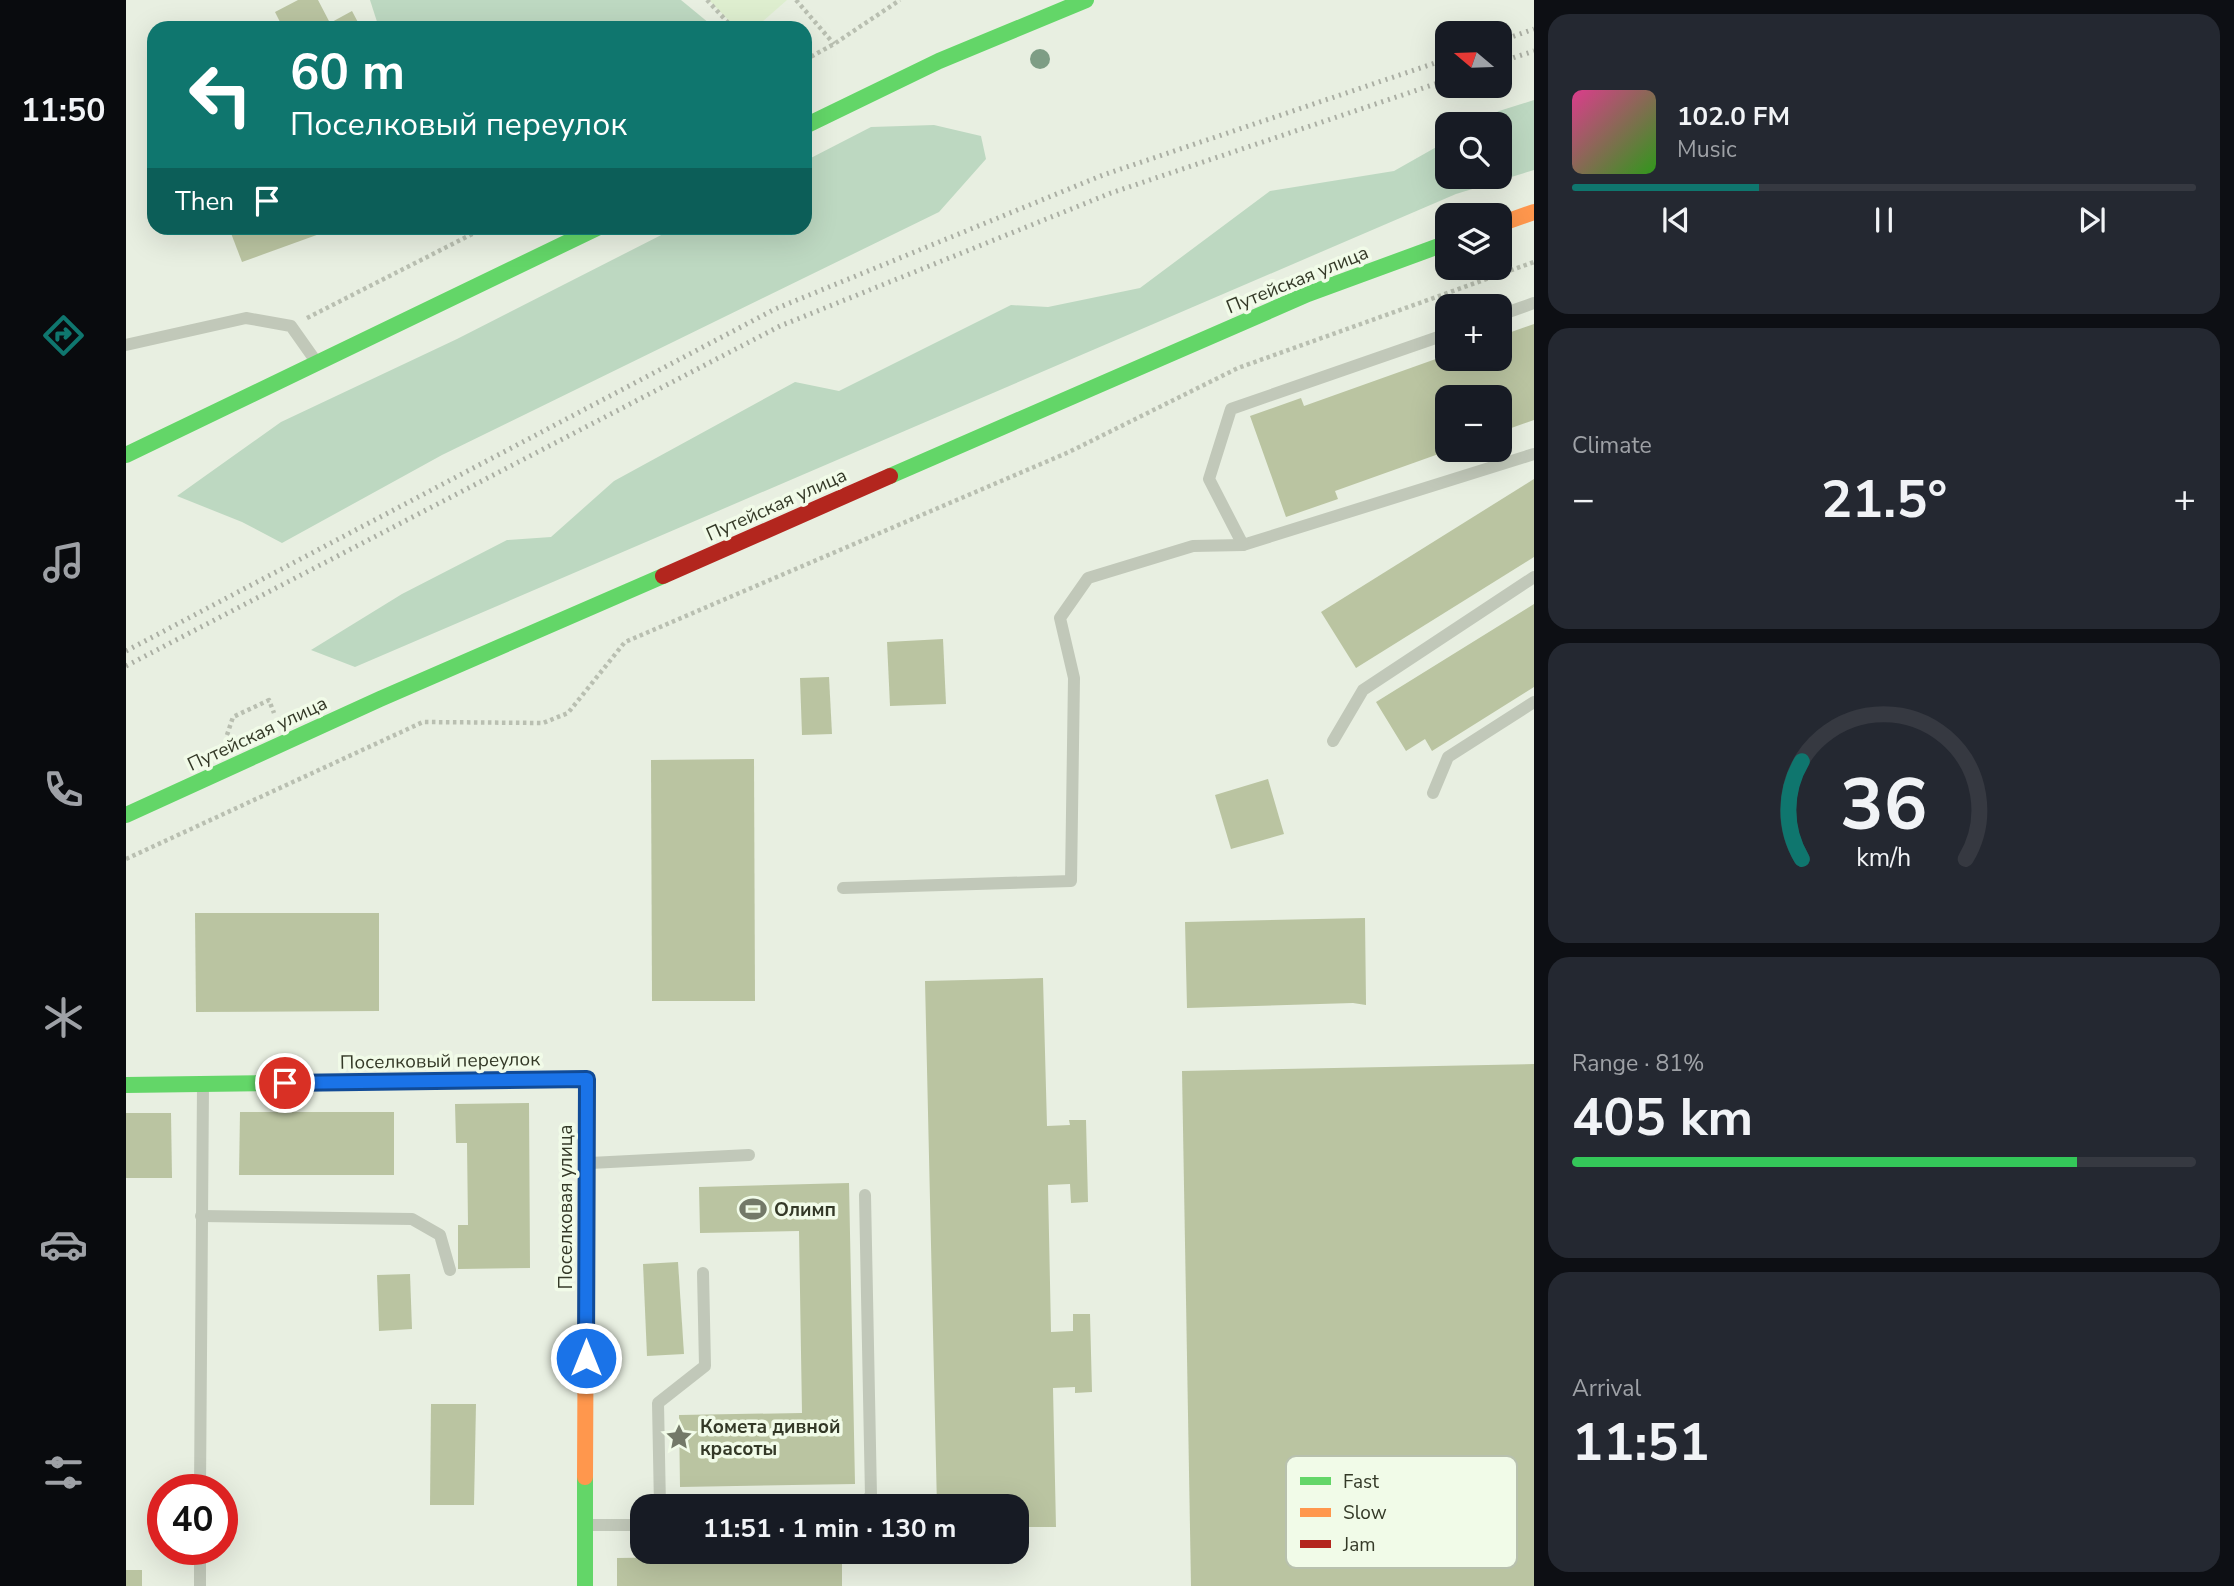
<!DOCTYPE html>
<meta charset="utf-8">
<style>
body{margin:0;font-family:"Nunito Sans",sans-serif;background:#242831;color:#f1f3f6;height:100vh;display:flex;flex-direction:column;font-size:26px;white-space:nowrap}
*{box-sizing:border-box;margin:0}
p{font-size:23px;color:#9ea1a6}
.icon{flex:none;width:38px;height:38px;fill:none;stroke:currentColor;stroke-width:2;stroke-linecap:round;stroke-linejoin:round}
.map{position:relative;flex:1;overflow:hidden}
.side{display:flex;flex-direction:column;gap:14px;padding:14px;background:#0d0f14;width:700px}
.side>*{flex:none}
.top-card{position:absolute;left:21px;top:21px;width:665px;height:214px;border-radius:21px;box-shadow:0 7px 28px #0002;background:#0f766e;color:#fff;overflow:hidden}
.needle{width:46px;rotate:289deg}
.controls{position:absolute;left:1309px;top:21px;display:grid;gap:14px}
.controls a{display:grid;place-items:center;width:77px;height:77px;border-radius:14px;background:#171b24;box-shadow:0 7px 28px #0002;font-size:35px}
.speed{position:absolute;left:21px;top:1474px;display:flex;gap:14px;font-size:35px;font-weight:700;text-align:center}
.speed>*{display:grid;place-content:center;width:91px;height:91px;border-radius:50%;background:#171b24;box-shadow:0 7px 28px #0002;line-height:1}
.speed .limit{border:10px solid #d22;background:#fff;color:#111}
.pin{position:absolute;display:grid;place-items:center;width:60px;height:60px;color:#fff;margin:-30px;border:4px solid #fff;border-radius:50%;box-shadow:0 2px 7px #0007}
.me{position:absolute;width:77px;margin:-38px;rotate:0deg;stroke-linejoin:round;filter:drop-shadow(0 0 5px #0008)}
.turn{display:flex;align-items:center;gap:24px;height:147px;padding:0 28px;font-size:32px}
.turn .icon{width:91px;height:91px;stroke-width:2.5}
.turn b{display:block;font-size:49px;line-height:60px}
.then{display:flex;align-items:center;height:66px;padding:0 28px;background:#0003;gap:14px;font-size:26px}
.big{font-size:52px;font-weight:700;line-height:1.1}
.side .widget{flex:1;display:flex;flex-direction:column;justify-content:center;gap:10px;min-width:0;padding:0 24px;border-radius:21px;background:#242831}
.side .dial{align-items:center;gap:0}
.dial svg{height:182px;overflow:visible;fill:none;stroke:#363941;stroke-width:7;stroke-linecap:round;text-anchor:middle}
.dial text{fill:#f1f3f6;stroke:none}
.song{display:flex;align-items:center;gap:21px}
.cover{width:84px;height:84px;border-radius:10px;background:linear-gradient(135deg,hsl(330 70% 55%),hsl(110 70% 35%))}
.played{height:7px;border-radius:4px;background:linear-gradient(90deg,#0f766e 30%,#363941 30%)}
.keys{display:flex;justify-content:space-around;direction:ltr}
.heat{display:flex;justify-content:space-between;align-items:center;font-size:38px;direction:ltr}
.charge{height:10px;border-radius:5px;background:linear-gradient(90deg,#34c759 81%,#363941 0)}
.trip{position:absolute;left:504px;top:1494px;width:399px;height:70px;border-radius:21px;background:#171b24;box-shadow:0 7px 28px #0002;font-weight:700;line-height:70px;text-align:center}
main{display:flex;flex:1;min-height:0}
.tab-bar{display:flex;flex-direction:column;width:126px;justify-content:space-around;align-items:center;background:#090b0e;color:#9ea1a6}
.tab-bar .icon{width:49px;height:49px}
.tab-bar .active{color:#0f766e}
.tab-bar b{font-size:32px;color:#f1f3f6}
.map>svg:first-child{display:block}
.green{fill:#bdd8c1}
.plaza{fill:#deeecf}
.building{fill:#bac4a1}
.lines{fill:none;stroke-linecap:round;stroke-linejoin:round}
.path{stroke:#b9bfb1;stroke-width:4.5;stroke-dasharray:3.5 3.5;stroke-linecap:butt}
.lane{stroke:#c1c8b9;stroke-width:12}
.fast{stroke:#63d668;stroke-width:16}
.slow{stroke:#ff974d;stroke-width:16}
.jam{stroke:#b3261e;stroke-width:16}
.rail{stroke:#abafa4;stroke-width:5;stroke-dasharray:2 5;stroke-linecap:butt}
.tree{fill:#7e9d85}
.route-casing{stroke:#114b97;stroke-width:18}
.route{stroke:#1a73e8;stroke-width:12}
.labels{text-anchor:middle;stroke-width:7;stroke-linejoin:round;paint-order:stroke}
.street-label{font-size:19px;fill:#343927;stroke:#f1fbe8}
.poi-label{font-size:19px;font-weight:bold;fill:#343927;stroke:#f1fbe8;text-anchor:start}
.key{fill:#f1fbe8;stroke:#b8c1ae;stroke-width:2}
.key-label{font-size:19px;fill:#343927}
</style>
<main>
<nav class="tab-bar">
<b>11:50</b>
<svg class="icon active" aria-label="directions" viewBox="0 0 24 24"><path d="M12 3l9 9-9 9-9-9zM9 14v-3h6M13 9l2 2-2 2"/></svg>
<svg class="icon" aria-label="music" viewBox="0 0 24 24"><path d="M9 18V5l10-2v13"/><circle cx="6" cy="18" r="3"/><circle cx="16" cy="16" r="3"/></svg>
<svg class="icon" aria-label="phone" viewBox="0 0 24 24"><path d="M5 4h4l2 5-3 2q2 4 5 5l2-3 5 2v4C11 20 4 13 5 4z"/></svg>
<svg class="icon" aria-label="climate" viewBox="0 0 24 24"><path d="M12 3v18M4 7l16 10M4 17L20 7"/></svg>
<svg class="icon" aria-label="car" viewBox="0 0 24 24"><path d="M5 17H2v-5l4-1 3-4h7l3 4 3 1v5h-3M9 17h6M6 11h13"/><circle cx="7" cy="17" r="2"/><circle cx="17" cy="17" r="2"/></svg>
<svg class="icon" aria-label="filters" viewBox="0 0 24 24"><path d="M4 7h16M4 17h16"/><circle cx="9" cy="7" r="2"/><circle cx="15" cy="17" r="2"/></svg>
</nav>
<div class="map">
<svg width="1408" height="1586" viewBox="0 0 1408 1586">
<rect width="100%" height="100%" fill="#e8efe1"/>
<g class="green">
<polygon points="244,0 555,0 589,28 253,28"/>
<polygon points="1408,100 1408,170 1330,194 229,667 185,650 276,594 381,540 425,537 488,481 669,382 713,391 885,305 922,307 1014,288 1144,191 1268,171 1321,141 1321,177 1374,177 1374,124 1350,124 1373,111"/>
<polygon points="808,125 855,136 860,159 813,212 316,455 156,543 116,522 51,496 155,422 331,339 549,228 679,228 679,161 745,127"/>
</g>
<polygon class="plaza" points="583,0 661,0 629,28 610,28"/>
<g class="building">
<polygon points="172,0 192,0 204,23 226,11 235,28 157,28 149,12"/>
<polygon points="103,228 210,228 116,262"/>
<polygon points="1408,324 1408,420 1374,432 1374,397 1321,397 1321,451 1209,491 1212,499 1160,517 1124,416 1175,398 1178,406 1321,355 1321,359 1374,359 1374,336"/>
<polygon points="1408,479 1408,557 1230,668 1195,612"/>
<polygon points="1408,604 1408,687 1306,751 1299,739 1280,751 1250,702"/>
<polygon points="817,639 820,704 764,706 761,642"/>
<polygon points="703,677 706,734 676,735 674,678"/>
<polygon points="628,759 629,1001 526,1001 525,760"/>
<polygon points="1142,779 1158,834 1105,849 1089,795"/>
<polygon points="69,913 253,913 253,1011 70,1012"/>
<polygon points="1239,918 1240,1005 1227,1003 1061,1008 1059,922"/>
<polygon points="917,978 921,1126 944,1125 943,1120 960,1120 962,1202 945,1203 944,1184 922,1185 925,1332 947,1331 947,1314 964,1314 966,1392 949,1393 949,1387 927,1388 930,1527 891,1527 891,1507 811,1507 799,981"/>
<polygon points="1408,1064 1408,1586 1065,1586 1056,1071"/>
<polygon points="403,1103 404,1268 332,1269 332,1225 342,1225 341,1143 330,1143 329,1104"/>
<polygon points="114,1112 268,1112 268,1175 113,1175"/>
<polygon points="0,1113 45,1113 46,1178 0,1178"/>
<polygon points="723,1183 729,1484 554,1487 553,1415 676,1413 673,1231 574,1233 573,1187"/>
<polygon points="552,1262 558,1354 521,1356 517,1264"/>
<polygon points="284,1274 286,1329 253,1331 251,1275"/>
<polygon points="305,1404 350,1404 348,1505 304,1505"/>
<polygon points="716,1555 716,1586 491,1586 491,1558"/>
<rect x="0" y="1570" width="16" height="16"/>
</g>
<g class="lines">
<g class="path">
<polyline points="581,0 607,28"/>
<polyline points="670,0 708,44"/>
<polyline points="679,60 708,44 774,0"/>
<polyline points="181,318 358,228"/>
<polyline points="101,735 107,717 143,700 148,713"/>
<polyline points="0,859 297,722 417,723 442,713 499,642 943,452 1112,368 1408,262"/>
</g>
<g class="lane">
<polyline points="1374,315 1408,303"/>
<polyline points="1321,334 1105,409 1083,479 1117,545 1408,454"/>
<polyline points="0,345 120,318 165,326 189,360"/>
<polyline points="1207,741 1237,690 1408,577"/>
<polyline points="1307,793 1322,757 1408,702"/>
<polyline points="717,888 945,881 948,678 934,618 962,578 1067,546 1117,545"/>
<polyline points="464,1163 623,1155"/>
<polyline points="75,1216 286,1219 314,1235 324,1270"/>
<polyline points="74,1489 77,1085"/>
<polyline points="534,1507 532,1403 579,1366 577,1273"/>
<polyline points="731,1507 745,1496 739,1195"/>
<polyline points="460,1525 516,1525"/>
<polyline points="74,1586 74,1549"/>
</g>
<g class="fast">
<polyline points="679,126 813,61 960,0"/>
<polyline points="0,455 471,228"/>
<polyline points="764,476 1182,294 1321,243"/>
<polyline points="0,815 254,699 537,576"/>
<polyline points="0,1085 461,1079 460,1258"/>
<polyline points="459,1586 459,1477"/>
</g>
<g class="slow">
<polyline points="1374,224 1408,212"/>
<polyline points="459,1477 460,1258"/>
</g>
<polyline class="jam" points="537,576 764,476"/>
<g class="rail">
<polyline points="1374,41 1408,29"/>
<polyline points="1374,62 1408,51"/>
<polyline points="0,651 649,309 977,175 1321,59"/>
<polyline points="0,666 654,326 985,193 1321,80"/>
</g>
</g>
<circle class="tree" cx="914" cy="59" r="10"/>
<g class="lines">
<defs>
<polyline id="route" points="159,1083 461,1079 460,1358"/>
</defs>
<use href="#route" class="route-casing"/>
<use href="#route" class="route"/>
</g>
<defs>
<symbol id="stadium-bare" viewBox="-9 -9 18 18"><path d="M0-5a6.5 5 0 1 0 0 10a6.5 5 0 1 0 0-10ZM-3.5-1.8h7v3.6h-7Z" fill="#737968" stroke="#f1fbe8" stroke-width="2.5" paint-order="stroke"/></symbol>
<symbol id="sight-bare" viewBox="-9 -9 18 18"><path d="M0-6L1.8-2.2L6-1.7L2.9 1.2L3.7 5.4L0 3.3L-3.7 5.4L-2.9 1.2L-6-1.7L-1.8-2.2Z" fill="#737968" stroke="#f1fbe8" stroke-width="2.5" paint-order="stroke"/></symbol>
</defs>
<g fill-rule="evenodd">
<use href="#stadium-bare" x="608" y="1190" width="38" height="38"/>
<use href="#sight-bare" x="534" y="1418" width="38" height="38"/>
</g>
<g class="labels">
<g class="street-label">
<text transform="translate(1171 279) rotate(-22)" y="7">Путейская улица</text>
<text transform="translate(650 504) rotate(-24)" y="7">Путейская улица</text>
<text transform="translate(131 733) rotate(-25)" y="7">Путейская улица</text>
<text transform="translate(314 1060) rotate(-1)" y="7">Поселковый переулок</text>
<text transform="translate(439 1207) rotate(-90)" y="7">Поселковая улица</text>
</g>
<g class="poi-label">
<text x="648" y="1216">Олимп</text>
<text x="574" y="1433">Комета дивной<tspan x="574" dy="22">красоты</tspan></text>
</g>
</g>
<rect x="1160" y="1456" width="231" height="112" rx="10" class="key"/>
<rect x="1174" y="1477" width="31" height="8" fill="#63d668"/>
<rect x="1174" y="1508" width="31" height="9" fill="#ff974d"/>
<rect x="1174" y="1540" width="31" height="8" fill="#b3261e"/>
<g class="key-label">
<text x="1217" y="1488">Fast</text>
<text x="1217" y="1519">Slow</text>
<text x="1217" y="1551">Jam</text>
</g>
</svg>
<div class="controls">
<a><svg class="needle" viewBox="-14 -14 28 28"><path d="M0-13l5 13h-10z" fill="#e53935"/><path d="M0 13l5-13h-10z" fill="#9ea1a6"/></svg></a>
<a><svg class="icon" aria-label="search" viewBox="0 0 24 24"><circle cx="10" cy="10" r="6"/><path d="M15 15l6 6"/></svg></a>
<a><svg class="icon" aria-label="layers" viewBox="0 0 24 24"><path d="M12 4l9 5-9 5-9-5zM3 14l9 5 9-5"/></svg></a>
<a>+</a>
<a>−</a>
</div>
<div class="speed"><div class="limit">40</div></div>
<div class="pin" style="left:159px;top:1083px;background:#d93025"><svg class="icon" aria-label="arrive" viewBox="0 0 24 24"><path d="M6 21V4h12l-3 4 3 4H6"/></svg></div>
<svg class="me" style="left:460px;top:1358px" viewBox="-20 -20 40 40"><circle r="17" fill="#1a73e8" stroke="#fff" stroke-width="3"/><path d="M0-11L8 9 0 5-8 9z" fill="#fff"/></svg>
<div class="trip">11:51 · 1 min · 130 m</div>
<div class="top-card">
<div class="turn"><svg class="icon" aria-label="left" viewBox="0 0 24 24"><path d="M17 20v-9H6M10 6l-5 5 5 5"/></svg><div><b>60 m</b>Поселковый переулок</div></div>
<div class="then">Then<svg class="icon" aria-label="arrive" viewBox="0 0 24 24"><path d="M6 21V4h12l-3 4 3 4H6"/></svg></div>
</div>
</div>
<section class="side">
<div class="widget">
<div class="song"><i class="cover"></i><div><b>102.0 FM</b><p>Music</p></div></div>
<div class="played"></div>
<div class="keys"><svg class="icon" aria-label="previous" viewBox="0 0 24 24"><path d="M18 5L8 12l10 7zM5 5v14"/></svg><svg class="icon" aria-label="pause" viewBox="0 0 24 24"><path d="M8 5v14M16 5v14"/></svg><svg class="icon" aria-label="next" viewBox="0 0 24 24"><path d="M6 5l10 7-10 7zM19 5v14"/></svg></div>
</div>
<div class="widget"><p>Climate</p>
<div class="heat"><a>−</a><b class="big">21.5°</b><a>+</a></div>
</div>
<div class="widget dial"><svg viewBox="0 0 100 80">
<path d="M14 69A42 42 0 1 1 86 69"/>
<path d="M14 69A42 42 0 0 1 14 26" stroke="#0f766e"/>
<text x="50" y="56" font-size="32" font-weight="700">36</text>
<text x="50" y="72" font-size="11">km/h</text>
</svg></div>
<div class="widget"><p>Range · 81%</p><b class="big">405 km</b><div class="charge"></div></div>
<div class="widget"><p>Arrival</p><b class="big">11:51</b></div>
</section>
</main>
